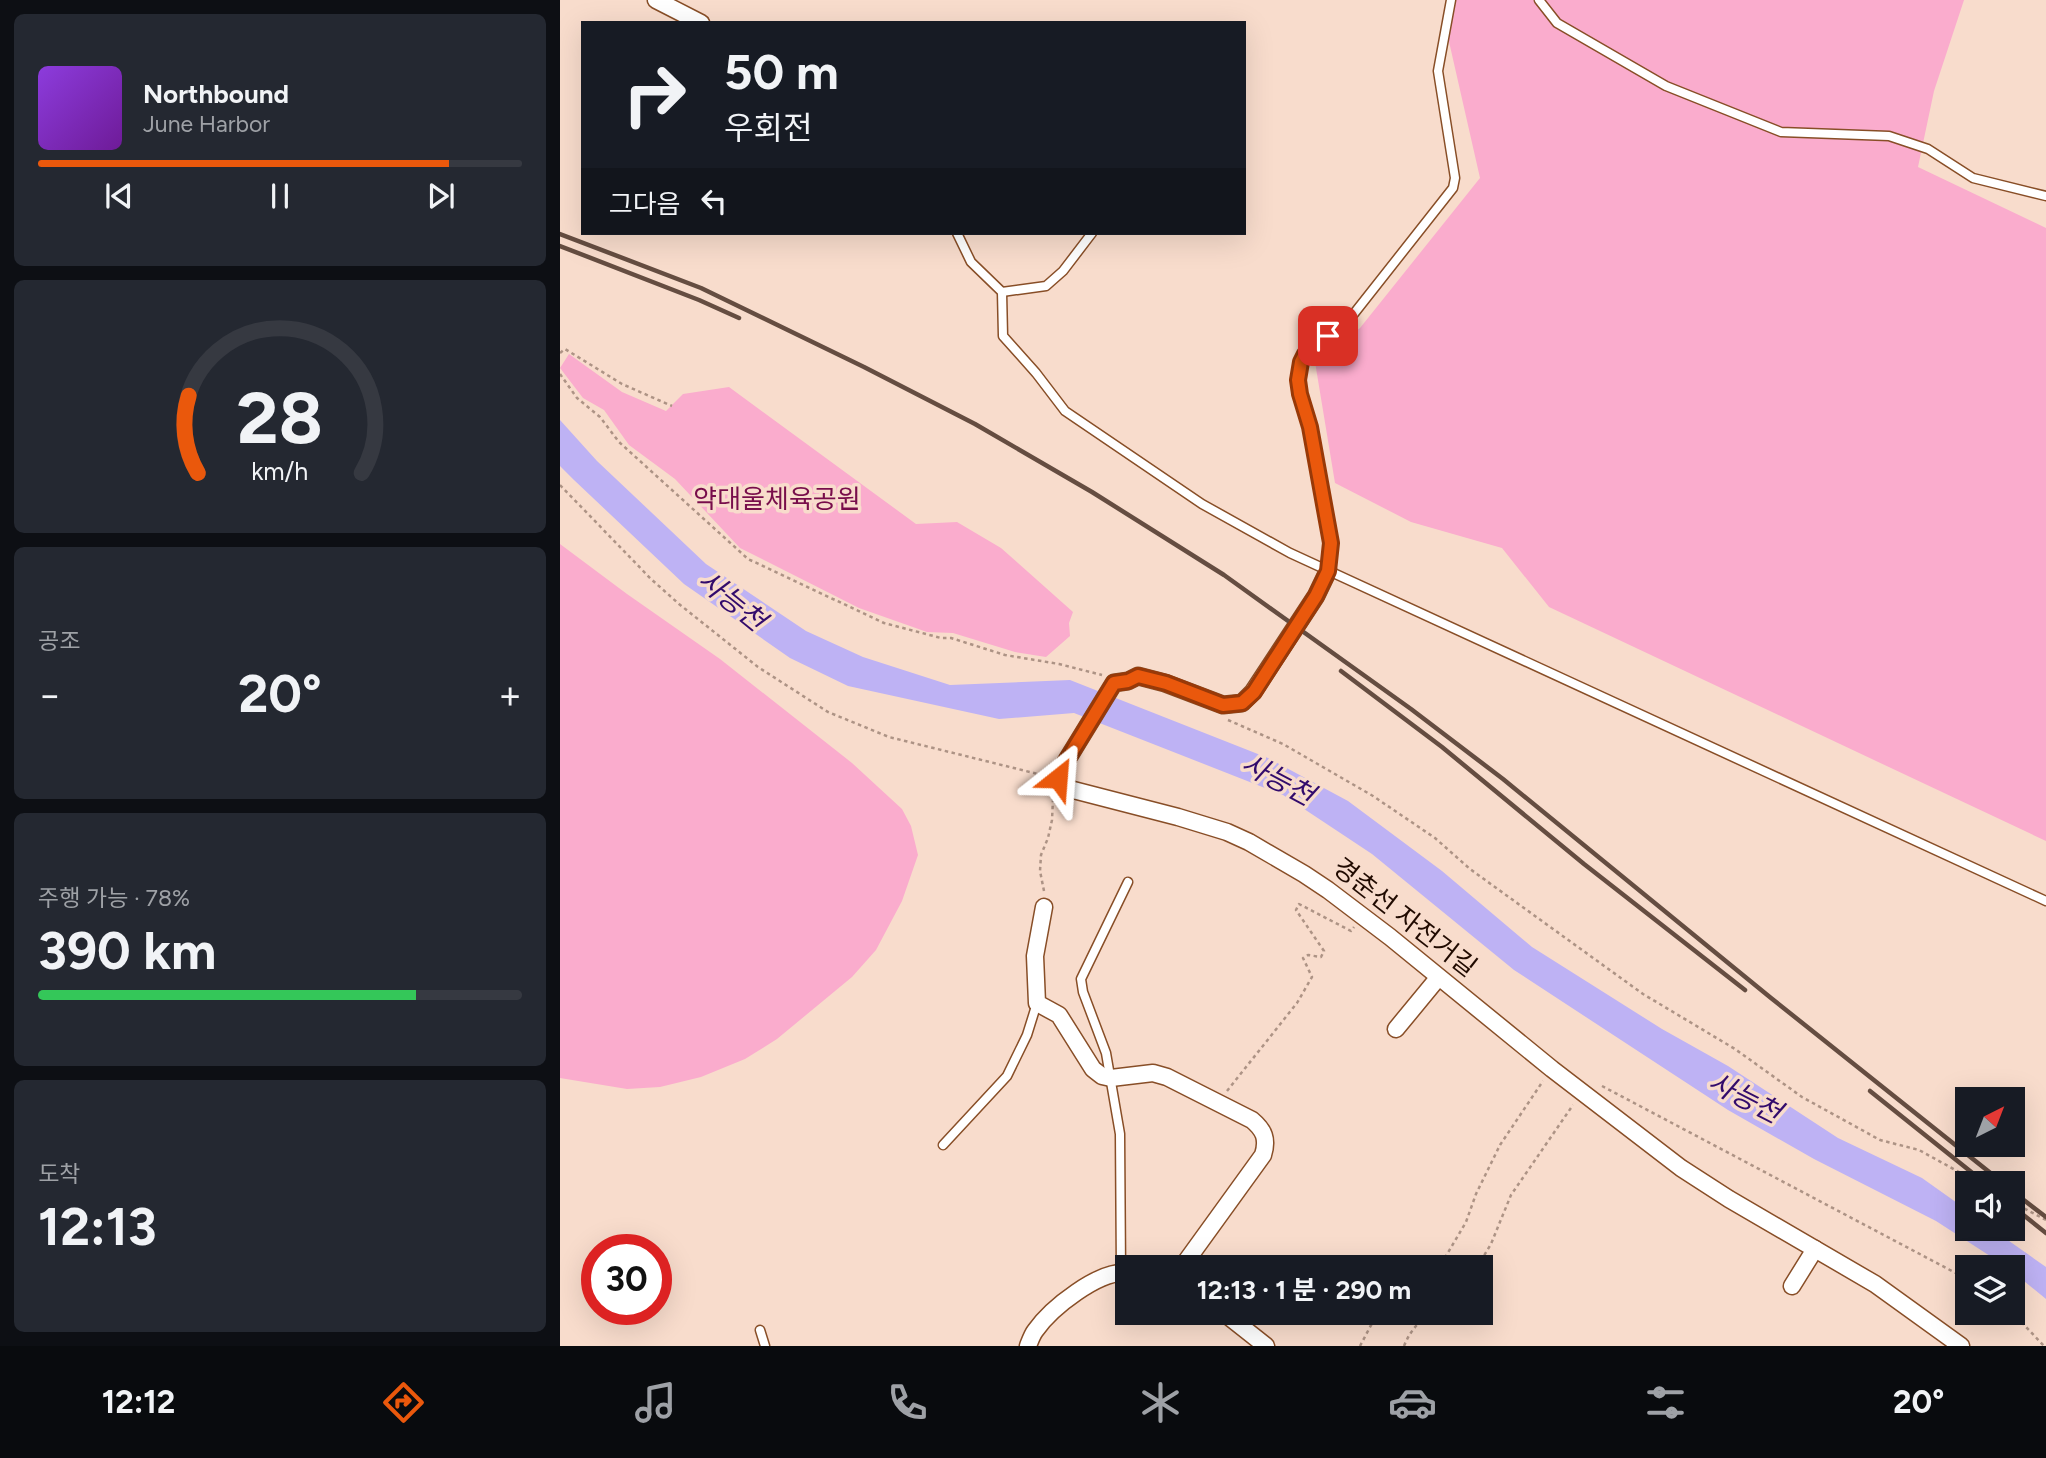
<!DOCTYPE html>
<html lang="ko">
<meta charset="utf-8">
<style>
body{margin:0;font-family:Figtree,"Noto Sans KR",sans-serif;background:#242831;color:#f1f3f6;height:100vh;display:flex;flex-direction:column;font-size:26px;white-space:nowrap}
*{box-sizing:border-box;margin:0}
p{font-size:23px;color:#9ea1a6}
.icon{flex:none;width:38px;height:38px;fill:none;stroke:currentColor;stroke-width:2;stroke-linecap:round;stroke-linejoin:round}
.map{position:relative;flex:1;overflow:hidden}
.panel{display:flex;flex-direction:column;gap:14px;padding:14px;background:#0d0f14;width:560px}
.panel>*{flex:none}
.hud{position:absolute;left:21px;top:21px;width:665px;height:214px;border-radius:0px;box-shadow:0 7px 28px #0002;background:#171b24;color:#f1f3f6;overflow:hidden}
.needle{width:46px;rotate:42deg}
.tools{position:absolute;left:1395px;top:1087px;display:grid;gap:14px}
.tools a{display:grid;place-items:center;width:70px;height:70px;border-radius:0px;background:#171b24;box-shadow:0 7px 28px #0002;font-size:35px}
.speed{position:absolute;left:21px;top:1234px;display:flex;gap:14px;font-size:35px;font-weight:700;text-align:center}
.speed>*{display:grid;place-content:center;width:91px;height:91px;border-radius:50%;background:#171b24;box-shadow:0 7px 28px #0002;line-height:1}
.speed .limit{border:10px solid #d22;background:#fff;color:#111}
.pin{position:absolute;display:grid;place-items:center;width:60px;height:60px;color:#fff;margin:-30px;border-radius:14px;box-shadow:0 4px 10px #0006}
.me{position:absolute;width:77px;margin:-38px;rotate:28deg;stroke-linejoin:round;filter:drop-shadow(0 0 5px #0008)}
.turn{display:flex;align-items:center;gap:24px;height:147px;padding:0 28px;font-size:32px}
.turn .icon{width:91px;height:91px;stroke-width:2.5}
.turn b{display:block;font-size:49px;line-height:60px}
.then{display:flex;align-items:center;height:66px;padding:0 28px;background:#0003;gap:14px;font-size:26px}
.big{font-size:52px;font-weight:700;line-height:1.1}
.panel .widget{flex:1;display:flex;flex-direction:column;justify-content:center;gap:10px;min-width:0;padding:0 24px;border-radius:10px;background:#242831}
.panel .dial{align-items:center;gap:0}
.dial svg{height:182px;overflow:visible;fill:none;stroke:#363941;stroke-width:7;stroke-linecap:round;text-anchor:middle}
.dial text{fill:#f1f3f6;stroke:none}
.song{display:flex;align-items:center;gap:21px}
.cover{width:84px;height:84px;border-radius:10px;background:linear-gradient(135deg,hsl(270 70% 55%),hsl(280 70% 35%))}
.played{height:7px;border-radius:4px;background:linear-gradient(90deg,#ea580c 85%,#363941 85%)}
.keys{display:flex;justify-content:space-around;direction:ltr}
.heat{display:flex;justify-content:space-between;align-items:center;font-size:38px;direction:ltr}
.charge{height:10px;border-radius:5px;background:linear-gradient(90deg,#34c759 78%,#363941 0)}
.trip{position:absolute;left:555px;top:1255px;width:378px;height:70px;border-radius:0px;background:#171b24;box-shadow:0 7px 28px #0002;font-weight:700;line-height:70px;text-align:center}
.menu{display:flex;height:112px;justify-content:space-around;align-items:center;background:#090b0e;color:#9ea1a6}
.menu .icon{width:49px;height:49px}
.menu .current{color:#ea580c}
.menu b{font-size:32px;color:#f1f3f6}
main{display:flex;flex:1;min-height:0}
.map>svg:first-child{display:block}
.green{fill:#faaccd}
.water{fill:#beb2f4}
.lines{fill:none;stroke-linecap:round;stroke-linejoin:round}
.service-casing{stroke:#884e27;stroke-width:11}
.minor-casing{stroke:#884e27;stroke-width:19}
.path{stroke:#ad9385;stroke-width:2.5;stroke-dasharray:3.5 3.5;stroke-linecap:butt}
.service{stroke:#fff;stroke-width:8}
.minor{stroke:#fff;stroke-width:16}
.rail{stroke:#654d41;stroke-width:4.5}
.route-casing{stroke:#983908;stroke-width:18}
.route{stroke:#ea580c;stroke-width:12}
.labels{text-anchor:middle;stroke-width:7;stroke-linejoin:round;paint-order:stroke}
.park-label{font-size:26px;fill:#780d4b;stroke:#f8dccc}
.street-label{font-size:26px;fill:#200a00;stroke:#f8dccc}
.water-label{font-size:28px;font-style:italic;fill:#320b6c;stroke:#f8dccc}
</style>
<main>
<section class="panel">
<div class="widget">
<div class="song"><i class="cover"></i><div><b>Northbound</b><p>June Harbor</p></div></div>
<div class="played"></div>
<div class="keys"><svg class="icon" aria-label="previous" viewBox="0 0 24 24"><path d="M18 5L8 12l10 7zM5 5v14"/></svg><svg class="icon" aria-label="pause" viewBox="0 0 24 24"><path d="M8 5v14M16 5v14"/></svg><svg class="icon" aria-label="next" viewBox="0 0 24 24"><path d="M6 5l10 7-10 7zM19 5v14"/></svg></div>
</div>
<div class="widget dial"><svg viewBox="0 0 100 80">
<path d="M14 69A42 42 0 1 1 86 69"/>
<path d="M14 69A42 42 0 0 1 10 35" stroke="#ea580c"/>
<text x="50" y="56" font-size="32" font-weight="700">28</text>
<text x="50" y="72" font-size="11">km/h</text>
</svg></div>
<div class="widget"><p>공조</p>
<div class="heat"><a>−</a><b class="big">20°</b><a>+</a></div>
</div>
<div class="widget"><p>주행 가능 · 78%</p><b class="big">390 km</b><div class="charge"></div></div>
<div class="widget"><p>도착</p><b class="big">12:13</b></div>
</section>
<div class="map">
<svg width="1486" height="1346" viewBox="0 0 1486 1346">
<rect width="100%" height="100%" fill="#f8dccc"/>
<g class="green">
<polygon points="894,0 1404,0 1374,91 1358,167 1486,228 1486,841 989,607 942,548 851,522 775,483 755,362 800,328 920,178 885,24"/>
<polygon points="9,354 62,392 106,411 123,394 169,387 356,524 397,522 441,548 513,612 509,623 510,636 486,657 455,652 393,633 367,632 299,608 180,548 115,479 69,445 44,410 23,398 0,368"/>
<polygon points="0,544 67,594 160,659 292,763 342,809 351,826 358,855 342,901 316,950 292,977 217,1039 185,1059 141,1077 100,1087 67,1089 0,1078"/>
</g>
<polygon class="water" points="0,420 37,461 146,564 246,631 303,657 390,685 510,680 708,758 788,801 882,871 972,947 1102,1029 1168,1066 1278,1138 1362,1178 1407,1210 1407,1228 1432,1229 1486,1267 1486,1299 1453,1272 1452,1267 1447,1267 1376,1221 1254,1159 1168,1110 954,970 812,854 723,795 514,713 439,719 288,686 230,658 124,584 14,480 0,466"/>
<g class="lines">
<defs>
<g id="service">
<polyline points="979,0 997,23 1106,86 1221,132 1329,136 1368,149 1413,178 1486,196"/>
<polyline points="397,233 411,262 442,292 443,336 476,373 505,411 642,504 730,553 1486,901"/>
<polyline points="442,292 486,286 503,271 532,233"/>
<polyline points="768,571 771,543 750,427 740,394 738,380 741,362 745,354 752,347 785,325 893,188 895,178 878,71 891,0"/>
<polyline points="383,1145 447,1076 467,1035 477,1003"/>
<polyline points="561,1272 560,1134 546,1053 523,992 521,979 568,882"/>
<polyline points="200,1330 205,1346"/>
</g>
<g id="minor">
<polyline points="96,0 141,23"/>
<polyline points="768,571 756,596 693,692 682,703 663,705 605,683 578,676 568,681 554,683 502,768 494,785 618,817 667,832 689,842 744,874 768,890 830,937 992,1069 1121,1168 1169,1199 1315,1284 1401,1346"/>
<path d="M484,907L475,956L477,1003L499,1015L533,1069L542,1076L551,1078L593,1073L607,1077L692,1120C704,1130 708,1139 703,1155L622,1267"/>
<polyline points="836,1029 878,978"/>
<polyline points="1232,1286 1255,1249"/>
<polyline points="663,1312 706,1346"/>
<path d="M468,1346C470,1341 472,1335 475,1331C491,1308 539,1270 567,1273"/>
</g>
</defs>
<use href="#service" class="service-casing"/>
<use href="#minor" class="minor-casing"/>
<g class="path">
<polyline points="0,353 5,349 62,384 112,406"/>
<polyline points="0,374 17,398 40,417 59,442 188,559 324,623 381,638 391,638 445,655 499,664 542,675"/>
<polyline points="0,485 91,579 119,604 198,667 268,712 329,737 482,775"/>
<polyline points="668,720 723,744 813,796 875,838 910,869 1083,994 1175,1049 1242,1097 1320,1140 1359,1150 1419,1183"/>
<polyline points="484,891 480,871 481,855 488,838 492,820 493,799"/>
<polyline points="1042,1086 1407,1279"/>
<polyline points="667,1091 737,1003 752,977 743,958 748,955 761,957 764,951 736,910 739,904 791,931 794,927"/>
<polyline points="1452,1202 1486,1220"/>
<polyline points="874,1267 886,1256 906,1222 916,1194 940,1145 983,1081"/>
<polyline points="917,1267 931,1244 951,1195 1013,1105"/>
<polyline points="1452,1312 1484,1346"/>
<polyline points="800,1346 818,1312"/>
<path d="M844,1346C850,1331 858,1323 870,1312"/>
</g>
<use href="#service" class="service"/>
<use href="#minor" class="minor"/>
<g class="rail">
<polyline points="0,234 141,288 304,367 415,424 532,492 664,575 851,709 943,779 1211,998 1443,1183"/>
<polyline points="0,246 139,300 179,318"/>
<polyline points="781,671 882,747 1024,864 1185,990"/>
<polyline points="1310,1091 1425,1183"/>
<polyline points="1452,1191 1486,1217"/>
<polyline points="1452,1206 1486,1233"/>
</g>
</g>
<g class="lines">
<defs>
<polyline id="route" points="498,778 502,768 554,683 568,681 578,676 606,683 663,705 682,703 694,692 756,596 768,571 771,543 750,427 740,394 738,380 741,362 745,354 768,336"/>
</defs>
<use href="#route" class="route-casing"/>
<use href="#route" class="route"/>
</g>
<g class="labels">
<g class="park-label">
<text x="217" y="508">약대울체육공원</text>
</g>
<g class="street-label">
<text transform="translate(845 917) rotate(38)" y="9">경춘선 자전거길</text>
</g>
<g class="water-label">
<text transform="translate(172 600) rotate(39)" y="10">사능천</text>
<text transform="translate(718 779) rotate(28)" y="10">사능천</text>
<text transform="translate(1185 1097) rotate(27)" y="10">사능천</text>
</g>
</g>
</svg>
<div class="tools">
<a><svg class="needle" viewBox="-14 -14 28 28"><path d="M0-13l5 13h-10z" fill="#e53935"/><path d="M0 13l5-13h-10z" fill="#9ea1a6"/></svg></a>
<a><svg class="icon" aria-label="sound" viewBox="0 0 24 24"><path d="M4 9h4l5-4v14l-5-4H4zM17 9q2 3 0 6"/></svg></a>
<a><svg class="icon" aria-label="layers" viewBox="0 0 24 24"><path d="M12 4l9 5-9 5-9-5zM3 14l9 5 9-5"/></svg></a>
</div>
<div class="speed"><div class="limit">30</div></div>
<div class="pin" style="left:768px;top:336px;background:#d93025"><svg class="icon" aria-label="arrive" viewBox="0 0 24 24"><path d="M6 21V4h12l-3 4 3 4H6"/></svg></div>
<svg class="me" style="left:498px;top:778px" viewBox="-20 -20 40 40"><path d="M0-17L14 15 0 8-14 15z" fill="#ea580c" stroke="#fff" stroke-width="4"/></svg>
<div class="trip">12:13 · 1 분 · 290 m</div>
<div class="hud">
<div class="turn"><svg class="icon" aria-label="right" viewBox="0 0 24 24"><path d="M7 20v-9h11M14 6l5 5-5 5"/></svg><div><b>50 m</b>우회전</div></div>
<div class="then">그다음<svg class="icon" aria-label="left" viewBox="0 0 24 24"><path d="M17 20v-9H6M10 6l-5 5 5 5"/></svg></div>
</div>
</div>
</main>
<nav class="menu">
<b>12:12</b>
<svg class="icon current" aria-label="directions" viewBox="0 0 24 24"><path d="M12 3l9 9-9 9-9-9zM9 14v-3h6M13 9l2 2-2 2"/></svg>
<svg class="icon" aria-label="music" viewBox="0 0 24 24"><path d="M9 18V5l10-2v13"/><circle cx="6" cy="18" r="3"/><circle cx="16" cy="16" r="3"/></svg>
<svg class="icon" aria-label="phone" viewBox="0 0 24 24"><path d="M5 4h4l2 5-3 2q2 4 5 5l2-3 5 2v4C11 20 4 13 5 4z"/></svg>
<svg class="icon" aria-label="climate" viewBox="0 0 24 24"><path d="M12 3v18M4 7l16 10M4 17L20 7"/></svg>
<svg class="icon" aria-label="car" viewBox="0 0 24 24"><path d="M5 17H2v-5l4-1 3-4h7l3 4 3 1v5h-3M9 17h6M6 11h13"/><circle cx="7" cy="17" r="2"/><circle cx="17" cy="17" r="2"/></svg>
<svg class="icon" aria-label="filters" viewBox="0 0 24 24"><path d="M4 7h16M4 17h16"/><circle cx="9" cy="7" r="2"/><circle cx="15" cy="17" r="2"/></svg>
<b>20°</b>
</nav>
